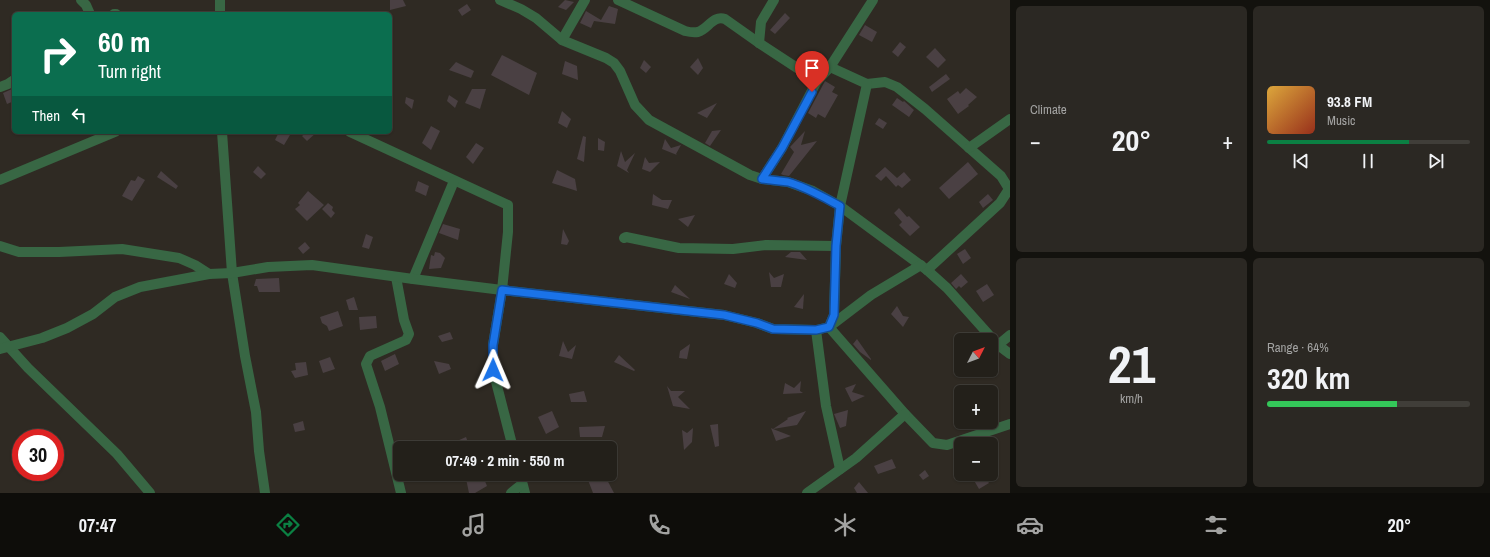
<!DOCTYPE html>
<meta charset="utf-8">
<style>
body{margin:0;font-family:"Archivo Narrow",sans-serif;background:#2b2823;color:#f1f3f6;height:100vh;display:flex;flex-direction:column;font-size:15px;white-space:nowrap}
*{box-sizing:border-box;margin:0}
p{font-size:13px;color:#a3a3a2}
.icon{flex:none;width:22px;height:22px;fill:none;stroke:currentColor;stroke-width:2;stroke-linecap:round;stroke-linejoin:round}
.map{position:relative;flex:1;overflow:hidden}
.side{display:flex;flex-direction:column;gap:6px;padding:6px;background:#13120e;width:480px}
.side>*{flex:none}
.banner{position:absolute;left:12px;top:12px;width:380px;height:122px;border-radius:6px;box-shadow:0 1px 3px #0004,0 0 0 1px #403e39;background:#0b6e4f;color:#fff;overflow:hidden}
.needle{width:26px;rotate:48deg}
.controls{position:absolute;left:954px;top:333px;display:grid;gap:8px}
.controls a{display:grid;place-items:center;width:44px;height:44px;border-radius:6px;background:#23201a;box-shadow:0 1px 3px #0004,0 0 0 1px #403e39;font-size:20px}
.speed{position:absolute;left:12px;top:429px;display:flex;gap:8px;font-size:20px;font-weight:700;text-align:center}
.speed>*{display:grid;place-content:center;width:52px;height:52px;border-radius:50%;background:#23201a;box-shadow:0 1px 3px #0004,0 0 0 1px #403e39;line-height:1}
.speed .limit{border:6px solid #d22;background:#fff;color:#111}
.pin{position:absolute;display:grid;place-items:center;width:34px;height:34px;color:#fff;margin:-41px -17px;border-radius:50% 50% 50% 0;rotate:-45deg;box-shadow:0 0 4px #0007}
.pin .icon{rotate:45deg}
.me{position:absolute;width:44px;margin:-22px;rotate:1deg;stroke-linejoin:round;filter:drop-shadow(0 0 3px #0008)}
.turn{display:flex;align-items:center;gap:14px;height:84px;padding:0 20px;font-size:18px}
.turn .icon{width:52px;height:52px;stroke-width:2.5}
.turn b{display:block;font-size:28px;line-height:34px}
.then{display:flex;align-items:center;height:38px;padding:0 20px;background:#0003;gap:8px;font-size:15px}
.big{font-size:30px;font-weight:700;line-height:1.1}
.side .card{flex:1;display:flex;flex-direction:column;justify-content:center;gap:6px;min-width:0;padding:0 14px;border-radius:6px;background:#2b2823}
.side .dial{align-items:center;gap:0}
.dial b{font-size:52px;line-height:1}
.song{display:flex;align-items:center;gap:12px}
.cover{width:48px;height:48px;border-radius:6px;background:linear-gradient(135deg,hsl(40 70% 55%),hsl(10 70% 35%))}
.played{height:4px;border-radius:2px;background:linear-gradient(90deg,#0b8043 70%,#403e39 70%)}
.keys{display:flex;justify-content:space-around;direction:ltr}
.heat{display:flex;justify-content:space-between;align-items:center;font-size:22px;direction:ltr}
.charge{height:6px;border-radius:3px;background:linear-gradient(90deg,#34c759 64%,#403e39 0)}
.side .tiles{flex:1;display:grid;gap:6px;grid-template-columns:repeat(2,1fr)}
.trip{position:absolute;left:393px;top:441px;width:224px;height:40px;border-radius:6px;background:#23201a;box-shadow:0 1px 3px #0004,0 0 0 1px #403e39;font-weight:700;line-height:40px;text-align:center}
.menu{display:flex;height:64px;justify-content:space-around;align-items:center;background:#0e0d0a;color:#a3a3a2}
.menu .icon{width:28px;height:28px}
.menu .on{color:#0b8043}
.menu b{font-size:18px;color:#f1f3f6}
main{display:flex;flex:1;min-height:0}
.map>svg:first-child{display:block}
.building{fill:#4a4043}
.lines{fill:none;stroke-linecap:round;stroke-linejoin:round}
.minor{stroke:#386744;stroke-width:10}
.route-casing{stroke:#114b97;stroke-width:10}
.route{stroke:#1a73e8;stroke-width:7}
</style>
<main>
<div class="map">
<svg width="1010" height="493" viewBox="0 0 1010 493">
<rect width="100%" height="100%" fill="#2f2a23"/>
<g class="building">
<polygon points="390,0 403,0 406,6 390,10"/>
<polygon points="565,0 574,2 566,10 558,7"/>
<polygon points="467,4 471,10 462,16 458,10"/>
<polygon points="609,6 618,9 615,24 594,21 591,28 580,23 586,11 601,20"/>
<polygon points="785,13 790,18 775,34 770,30"/>
<polygon points="865,25 877,32 872,42 859,35"/>
<polygon points="900,42 906,47 898,57 892,52"/>
<polygon points="935,48 946,60 938,68 926,57"/>
<polygon points="502,55 537,73 529,95 491,75"/>
<polygon points="698,58 703,68 698,75 690,67"/>
<polygon points="644,60 651,67 646,73 640,68"/>
<polygon points="565,61 577,66 578,80 562,74"/>
<polygon points="456,62 474,71 471,78 449,70"/>
<polygon points="946,74 950,79 932,92 929,87"/>
<polygon points="825,81 835,87 832,92 838,95 825,118 818,114 816,118 808,113"/>
<polygon points="966,88 977,97 968,105 969,106 958,114 947,99 958,91 960,94"/>
<polygon points="12,89 14,101 7,104 3,93"/>
<polygon points="472,89 486,89 480,109 465,103"/>
<polygon points="449,95 458,101 455,108 447,101"/>
<polygon points="406,97 414,100 412,109 405,103"/>
<polygon points="897,98 903,102 904,101 914,110 909,117 892,105"/>
<polygon points="717,103 707,118 697,113"/>
<polygon points="562,111 571,119 567,128 558,123"/>
<polygon points="879,118 887,123 883,129 875,124"/>
<polygon points="431,126 440,131 431,150 422,143"/>
<polygon points="721,130 710,146 705,143 712,131"/>
<polygon points="805,131 801,145 817,141 789,176 783,175 781,174 794,152 790,147"/>
<polygon points="279,132 284,132 290,135 284,145 275,140"/>
<polygon points="307,132 317,132 307,141 302,136"/>
<polygon points="583,136 586,137 584,162 577,159"/>
<polygon points="598,138 605,142 604,151 598,150"/>
<polygon points="665,139 671,148 681,145 676,154 677,155 662,149"/>
<polygon points="476,143 484,148 473,164 466,157"/>
<polygon points="621,151 625,162 635,153 627,170 629,173 617,166"/>
<polygon points="645,157 649,163 660,162 650,172 642,169"/>
<polygon points="968,162 978,174 949,199 939,188"/>
<polygon points="258,166 266,174 261,179 253,172"/>
<polygon points="885,167 897,178 904,172 911,180 902,188 898,185 896,187 886,176 881,181 875,176"/>
<polygon points="557,170 575,179 577,191 552,183"/>
<polygon points="161,171 178,186 176,189 157,177"/>
<polygon points="138,176 145,180 132,201 122,196 131,180 135,181"/>
<polygon points="418,181 429,186 426,196 415,191"/>
<polygon points="308,191 324,205 307,221 295,209 300,205 298,203"/>
<polygon points="653,194 662,200 672,200 668,209 652,205"/>
<polygon points="988,194 993,200 983,208 979,202"/>
<polygon points="328,203 333,207 332,210 335,213 331,218 322,209"/>
<polygon points="899,208 907,217 909,216 920,227 910,236 899,225 902,222 894,213"/>
<polygon points="695,215 688,227 678,219"/>
<polygon points="443,224 460,229 458,240 439,233"/>
<polygon points="563,229 569,241 567,245 561,244"/>
<polygon points="366,234 373,237 369,249 362,247"/>
<polygon points="305,242 310,248 303,254 298,248"/>
<polygon points="965,249 971,258 963,264 957,254"/>
<polygon points="435,252 440,253 445,258 441,268 429,269 431,255 434,256"/>
<polygon points="791,252 800,252 807,260 785,257"/>
<polygon points="769,272 774,278 784,274 781,287 771,287"/>
<polygon points="729,274 737,283 735,288 724,284"/>
<polygon points="961,274 968,282 961,288 959,286 956,289 951,283"/>
<polygon points="279,278 280,292 259,292 257,286 254,286 256,279"/>
<polygon points="987,284 994,295 983,302 976,291"/>
<polygon points="675,285 690,299 671,292"/>
<polygon points="804,294 803,309 794,307"/>
<polygon points="354,297 358,310 349,310 346,300"/>
<polygon points="897,306 903,316 909,317 903,327 891,314"/>
<polygon points="338,311 343,326 329,331 327,326 322,323 320,317"/>
<polygon points="376,316 377,328 360,330 359,317"/>
<polygon points="450,332 453,339 442,342 438,336"/>
<polygon points="857,339 871,359 871,360 860,352 853,344"/>
<polygon points="563,341 568,352 576,345 572,359 559,356"/>
<polygon points="690,344 687,359 679,358 680,351"/>
<polygon points="395,354 399,364 385,371 381,361"/>
<polygon points="619,355 635,370 634,371 614,362"/>
<polygon points="330,357 335,369 323,373 319,361"/>
<polygon points="434,361 449,364 451,369 439,374"/>
<polygon points="306,362 308,375 295,378 291,371 296,370 295,363"/>
<polygon points="801,381 800,391 803,393 783,394 785,383 794,388"/>
<polygon points="856,384 852,392 865,396 852,402 845,388"/>
<polygon points="667,386 671,391 685,391 678,397 690,409 673,406"/>
<polygon points="584,391 587,402 571,402 569,394"/>
<polygon points="848,410 846,426 840,428 834,414"/>
<polygon points="552,411 559,427 546,434 538,417"/>
<polygon points="806,411 797,425 773,429 791,436 776,441 771,428 773,429 788,419 787,418"/>
<polygon points="303,421 305,430 295,432 293,424"/>
<polygon points="718,424 719,446 715,447 710,425"/>
<polygon points="605,426 602,437 580,437 579,427"/>
<polygon points="693,428 692,442 684,450 682,430 687,433"/>
<polygon points="466,437 470,448 459,448 457,441"/>
<polygon points="892,459 896,468 878,474 874,466"/>
<polygon points="925,470 929,476 923,480 919,475"/>
<polygon points="465,474 473,474 473,476 482,474 487,486 475,493 469,493"/>
<polygon points="601,474 604,474 614,493 593,493 588,480"/>
<polygon points="977,474 998,474 987,480 989,483 979,489 972,477"/>
<polygon points="859,482 868,493 857,493 854,488"/>
</g>
<g class="lines">
<g class="minor">
<polyline points="81,0 86,5 90,14"/>
<polyline points="220,0 220,14"/>
<polyline points="500,0 521,9 536,18 562,40 606,58 614,63 620,71 635,105 649,120 750,175 762,179 788,182 813,191 840,206 927,270 947,288 998,345 1010,354"/>
<path d="M618,0L685,31C689,32 693,33 698,32C708,29 713,15 725,19L759,43L817,81"/>
<polyline points="114,14 116,14"/>
<polyline points="562,40 585,0"/>
<polyline points="759,43 761,22 774,0"/>
<polyline points="867,84 885,82 897,87 925,109 1001,176 1009,189 1010,188"/>
<polyline points="0,87 8,84 14,80"/>
<polyline points="222,132 232,273 245,356 256,412 259,451 265,493"/>
<polyline points="350,132 508,205 508,232 502,290 493,345 493,370 513,448"/>
<polyline points="969,148 1010,119"/>
<polyline points="762,179 782,148 817,81 830,67"/>
<polyline points="0,180 115,132"/>
<polyline points="624,238 626,237 679,248 733,249 766,245 836,246"/>
<polyline points="0,246 19,252 59,252 122,249 179,258 195,265 209,274"/>
<polyline points="927,270 1000,203 1009,189"/>
<polyline points="396,277 404,320 409,334 406,340 370,356 366,364 380,407 401,493"/>
<polyline points="413,279 454,181"/>
<polyline points="829,327 834,315 836,246 840,206 867,84 830,67 873,0"/>
<polyline points="829,327 905,414 933,443 947,445 1010,424"/>
<polyline points="816,330 826,406 840,469"/>
<polyline points="0,337 28,368 117,454 150,493"/>
<polyline points="998,345 1010,335"/>
<polyline points="0,349 42,338 67,328 93,314 115,297 140,287 209,274 232,273 268,267 312,265 413,279 502,290 724,315 757,323 773,329 816,330 829,327 871,295 921,265"/>
<polyline points="520,474 525,493"/>
<polyline points="511,493 522,484"/>
<polyline points="807,493 856,458 905,414"/>
</g>
</g>
<g class="lines">
<defs>
<path id="route" d="M493,370V345L502,290L724,315L757,323L773,329L816,330L829,327L834,315L836,246L840,206C823,197 806,187 788,182C779,181 771,180 762,179L782,148L812,92"/>
</defs>
<use href="#route" class="route-casing"/>
<use href="#route" class="route"/>
</g>
</svg>
<div class="controls">
<a><svg class="needle" viewBox="-14 -14 28 28"><path d="M0-13l5 13h-10z" fill="#e53935"/><path d="M0 13l5-13h-10z" fill="#a3a3a2"/></svg></a>
<a>+</a>
<a>−</a>
</div>
<div class="speed"><div class="limit">30</div></div>
<div class="pin" style="left:812px;top:92px;background:#d93025"><svg class="icon" aria-label="arrive" viewBox="0 0 24 24"><path d="M6 21V4h12l-3 4 3 4H6"/></svg></div>
<svg class="me" style="left:493px;top:370px" viewBox="-20 -20 40 40"><path d="M0-17L14 15 0 8-14 15z" fill="#1a73e8" stroke="#fff" stroke-width="4"/></svg>
<div class="trip">07:49 · 2 min · 550 m</div>
<div class="banner">
<div class="turn"><svg class="icon" aria-label="right" viewBox="0 0 24 24"><path d="M7 20v-9h11M14 6l5 5-5 5"/></svg><div><b>60 m</b>Turn right</div></div>
<div class="then">Then<svg class="icon" aria-label="left" viewBox="0 0 24 24"><path d="M17 20v-9H6M10 6l-5 5 5 5"/></svg></div>
</div>
</div>
<section class="side">
<div class="tiles">
<div class="card"><p>Climate</p>
<div class="heat"><a>−</a><b class="big">20°</b><a>+</a></div>
</div>
<div class="card">
<div class="song"><i class="cover"></i><div><b>93.8 FM</b><p>Music</p></div></div>
<div class="played"></div>
<div class="keys"><svg class="icon" aria-label="previous" viewBox="0 0 24 24"><path d="M18 5L8 12l10 7zM5 5v14"/></svg><svg class="icon" aria-label="pause" viewBox="0 0 24 24"><path d="M8 5v14M16 5v14"/></svg><svg class="icon" aria-label="next" viewBox="0 0 24 24"><path d="M6 5l10 7-10 7zM19 5v14"/></svg></div>
</div>
<div class="card dial"><b>21</b><p>km/h</p></div>
<div class="card"><p>Range · 64%</p><b class="big">320 km</b><div class="charge"></div></div>
</div>
</section>
</main>
<nav class="menu">
<b>07:47</b>
<svg class="icon on" aria-label="directions" viewBox="0 0 24 24"><path d="M12 3l9 9-9 9-9-9zM9 14v-3h6M13 9l2 2-2 2"/></svg>
<svg class="icon" aria-label="music" viewBox="0 0 24 24"><path d="M9 18V5l10-2v13"/><circle cx="6" cy="18" r="3"/><circle cx="16" cy="16" r="3"/></svg>
<svg class="icon" aria-label="phone" viewBox="0 0 24 24"><path d="M5 4h4l2 5-3 2q2 4 5 5l2-3 5 2v4C11 20 4 13 5 4z"/></svg>
<svg class="icon" aria-label="climate" viewBox="0 0 24 24"><path d="M12 3v18M4 7l16 10M4 17L20 7"/></svg>
<svg class="icon" aria-label="car" viewBox="0 0 24 24"><path d="M5 17H2v-5l4-1 3-4h7l3 4 3 1v5h-3M9 17h6M6 11h13"/><circle cx="7" cy="17" r="2"/><circle cx="17" cy="17" r="2"/></svg>
<svg class="icon" aria-label="filters" viewBox="0 0 24 24"><path d="M4 7h16M4 17h16"/><circle cx="9" cy="7" r="2"/><circle cx="15" cy="17" r="2"/></svg>
<b>20°</b>
</nav>
